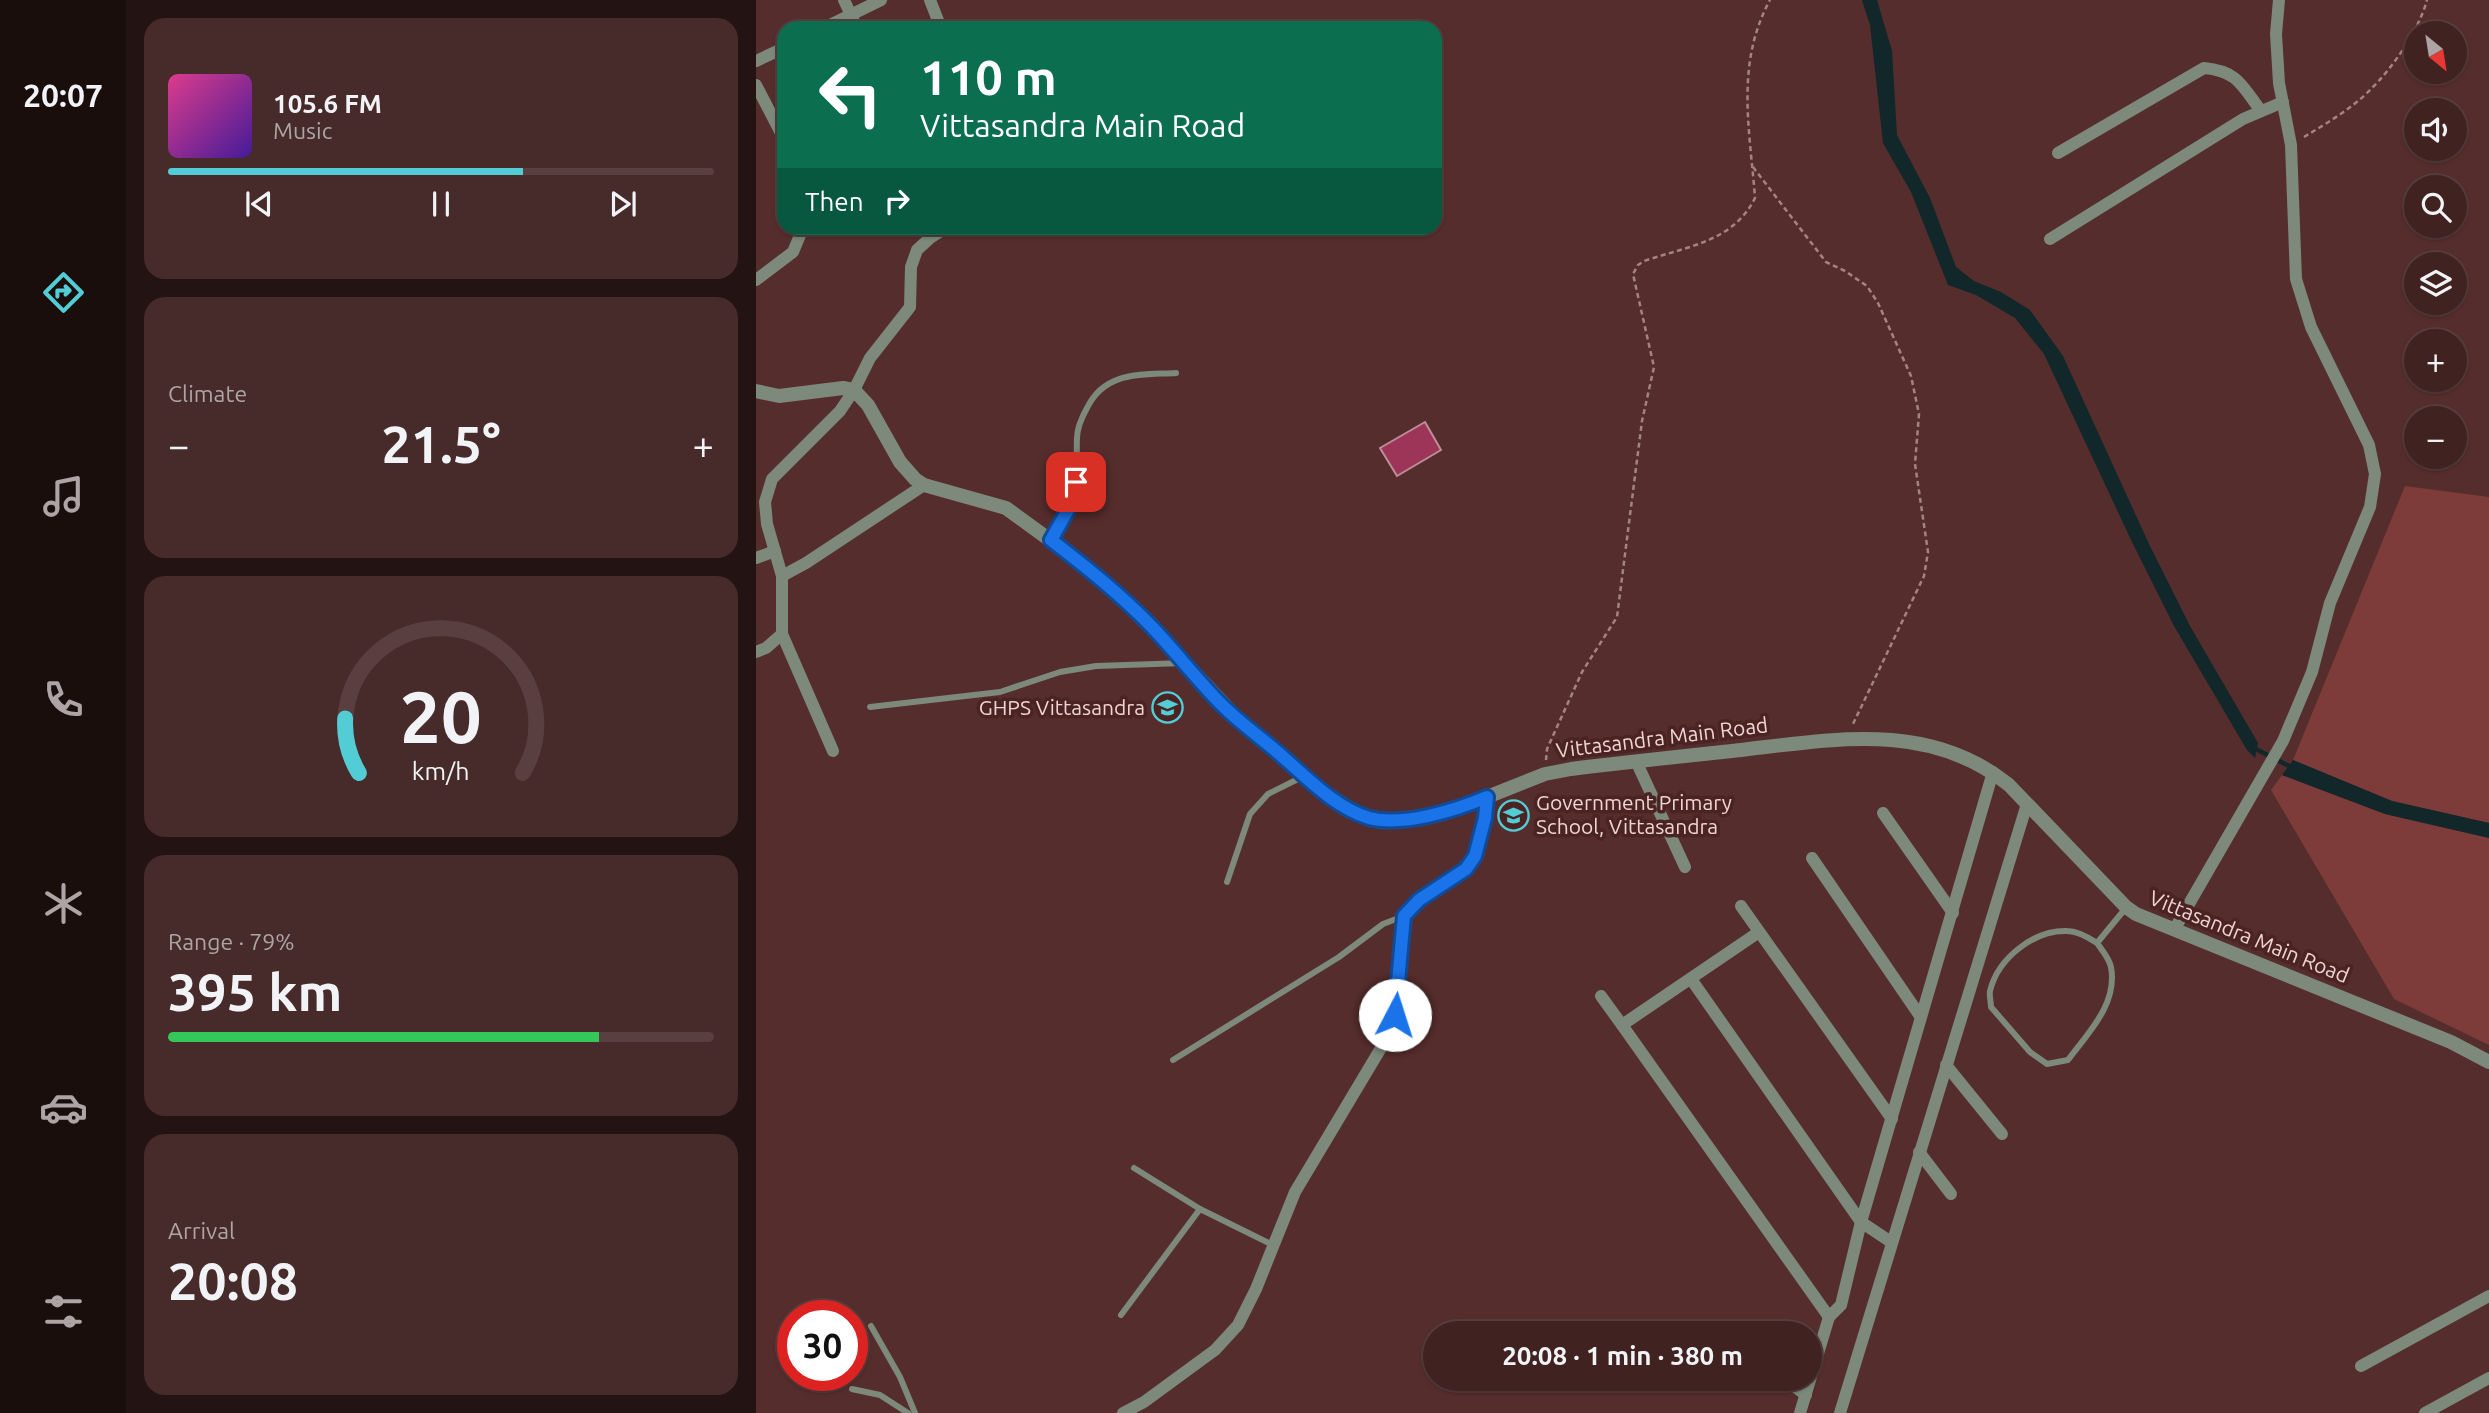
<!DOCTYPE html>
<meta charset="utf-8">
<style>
body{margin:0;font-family:Ubuntu,sans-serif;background:#472a2a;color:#f1f3f6;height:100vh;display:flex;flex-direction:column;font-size:26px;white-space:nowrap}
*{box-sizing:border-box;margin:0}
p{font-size:23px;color:#aea4a5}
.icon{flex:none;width:38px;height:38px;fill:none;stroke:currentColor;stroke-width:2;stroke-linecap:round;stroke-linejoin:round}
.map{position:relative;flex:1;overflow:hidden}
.side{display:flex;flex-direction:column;gap:18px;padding:18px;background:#231312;width:630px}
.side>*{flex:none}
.hud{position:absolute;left:21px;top:21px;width:665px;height:214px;border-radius:21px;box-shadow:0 2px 5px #0004,0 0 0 2px #593f3f;background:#0b6e4f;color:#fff;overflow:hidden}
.needle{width:46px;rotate:150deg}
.tools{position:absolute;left:1648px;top:21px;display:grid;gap:14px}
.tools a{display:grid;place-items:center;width:63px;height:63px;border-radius:50%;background:#402221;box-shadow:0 2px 5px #0004,0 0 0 2px #593f3f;font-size:35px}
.speed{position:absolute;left:21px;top:1300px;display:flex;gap:14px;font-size:35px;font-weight:700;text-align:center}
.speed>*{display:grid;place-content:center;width:91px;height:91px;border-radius:50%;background:#402221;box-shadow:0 2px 5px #0004,0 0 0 2px #593f3f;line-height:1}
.speed .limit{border:10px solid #d22;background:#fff;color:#111}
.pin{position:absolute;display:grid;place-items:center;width:60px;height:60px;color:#fff;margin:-30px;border-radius:14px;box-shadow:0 4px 10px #0006}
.me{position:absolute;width:77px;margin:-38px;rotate:5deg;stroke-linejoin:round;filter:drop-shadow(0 0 5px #0008)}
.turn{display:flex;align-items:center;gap:24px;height:147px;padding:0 28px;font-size:32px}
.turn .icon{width:91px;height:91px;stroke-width:2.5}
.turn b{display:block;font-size:49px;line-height:60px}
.then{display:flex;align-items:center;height:66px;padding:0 28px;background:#0003;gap:14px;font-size:26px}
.big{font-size:52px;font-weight:700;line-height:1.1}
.side .tile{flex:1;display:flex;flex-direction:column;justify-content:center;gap:10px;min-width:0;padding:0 24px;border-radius:21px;background:#472a2a}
.side .dial{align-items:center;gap:0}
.dial svg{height:182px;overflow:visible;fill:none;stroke:#593f3f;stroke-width:7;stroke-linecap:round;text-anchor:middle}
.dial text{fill:#f1f3f6;stroke:none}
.song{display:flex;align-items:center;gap:21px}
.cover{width:84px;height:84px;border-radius:10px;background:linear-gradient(135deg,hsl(330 70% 55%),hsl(260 70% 35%))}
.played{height:7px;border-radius:4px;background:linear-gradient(90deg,#52ccd5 65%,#593f3f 65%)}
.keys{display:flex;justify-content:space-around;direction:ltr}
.heat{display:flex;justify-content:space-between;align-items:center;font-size:38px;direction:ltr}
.charge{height:10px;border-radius:5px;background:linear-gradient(90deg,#34c759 79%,#593f3f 0)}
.trip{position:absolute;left:667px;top:1321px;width:399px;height:70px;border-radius:35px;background:#402221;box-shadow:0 2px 5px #0004,0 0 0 2px #593f3f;font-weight:700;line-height:70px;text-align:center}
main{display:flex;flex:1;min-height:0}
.tab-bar{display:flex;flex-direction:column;width:126px;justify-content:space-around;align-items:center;background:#1a0e0d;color:#aea4a5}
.tab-bar .icon{width:49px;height:49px}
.tab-bar .current{color:#52ccd5}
.tab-bar b{font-size:32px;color:#f1f3f6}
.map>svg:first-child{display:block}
.green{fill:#7d3c3a}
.water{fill:#112729}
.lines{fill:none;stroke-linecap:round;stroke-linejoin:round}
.stream{stroke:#112729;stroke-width:4.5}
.building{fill:#9d3559;stroke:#bd8d99;stroke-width:2}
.path{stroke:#a48482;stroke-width:2.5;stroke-dasharray:5 3.5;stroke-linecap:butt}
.service{stroke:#7c897b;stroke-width:6}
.minor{stroke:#7c897b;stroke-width:12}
.tertiary{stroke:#7c897b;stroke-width:14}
.route-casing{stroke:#114b97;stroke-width:18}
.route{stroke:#1a73e8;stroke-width:12}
.labels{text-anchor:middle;stroke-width:7;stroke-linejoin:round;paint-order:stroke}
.poi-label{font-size:21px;fill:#eed4d2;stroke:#4a2322;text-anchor:end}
.street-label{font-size:21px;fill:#eed4d2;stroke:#4a2322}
</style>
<main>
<nav class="tab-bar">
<b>20:07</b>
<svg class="icon current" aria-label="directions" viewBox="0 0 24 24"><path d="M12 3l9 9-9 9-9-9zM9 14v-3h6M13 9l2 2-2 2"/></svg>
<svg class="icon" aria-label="music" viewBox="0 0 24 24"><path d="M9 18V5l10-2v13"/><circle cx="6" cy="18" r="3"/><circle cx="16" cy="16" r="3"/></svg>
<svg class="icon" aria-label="phone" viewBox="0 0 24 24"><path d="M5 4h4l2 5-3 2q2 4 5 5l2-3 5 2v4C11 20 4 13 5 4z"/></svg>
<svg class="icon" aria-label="climate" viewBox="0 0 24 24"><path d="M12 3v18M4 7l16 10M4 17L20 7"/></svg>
<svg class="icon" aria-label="car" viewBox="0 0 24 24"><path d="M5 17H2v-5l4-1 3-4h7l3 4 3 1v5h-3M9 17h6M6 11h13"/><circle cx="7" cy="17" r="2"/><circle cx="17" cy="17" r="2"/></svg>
<svg class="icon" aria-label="filters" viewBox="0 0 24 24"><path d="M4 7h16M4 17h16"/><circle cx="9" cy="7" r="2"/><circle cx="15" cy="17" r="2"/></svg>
</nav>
<section class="side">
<div class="tile">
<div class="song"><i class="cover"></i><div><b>105.6 FM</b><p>Music</p></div></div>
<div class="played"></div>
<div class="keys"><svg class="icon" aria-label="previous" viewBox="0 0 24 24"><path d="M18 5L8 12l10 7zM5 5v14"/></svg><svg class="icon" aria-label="pause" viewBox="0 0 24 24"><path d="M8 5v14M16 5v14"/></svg><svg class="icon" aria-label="next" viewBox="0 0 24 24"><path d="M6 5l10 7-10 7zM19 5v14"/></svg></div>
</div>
<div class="tile"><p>Climate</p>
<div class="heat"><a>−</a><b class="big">21.5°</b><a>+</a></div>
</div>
<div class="tile dial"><svg viewBox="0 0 100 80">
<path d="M14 69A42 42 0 1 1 86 69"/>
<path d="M14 69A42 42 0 0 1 8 45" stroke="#52ccd5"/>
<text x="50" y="56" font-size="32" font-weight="700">20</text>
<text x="50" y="72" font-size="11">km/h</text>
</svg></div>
<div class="tile"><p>Range · 79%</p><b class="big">395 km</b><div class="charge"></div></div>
<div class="tile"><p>Arrival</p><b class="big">20:08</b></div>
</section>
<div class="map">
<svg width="1733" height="1413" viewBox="0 0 1733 1413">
<rect width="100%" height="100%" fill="#552d2c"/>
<g class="green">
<polygon points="1649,486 1733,497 1733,823 1636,801 1537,760"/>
<polygon points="1526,775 1629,814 1733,838 1733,1045 1638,999 1515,790"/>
</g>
<g class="water">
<polygon points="1106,0 1121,0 1136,51 1141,135 1174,198 1200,267 1218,281 1245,292 1274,310 1307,356 1393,544 1434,626 1502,743 1499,758 1491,750 1418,626 1376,542 1288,354 1259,318 1220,295 1192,285 1155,192 1127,143 1114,25"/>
<polygon points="1537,760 1636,801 1733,823 1733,838 1629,814 1526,775"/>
</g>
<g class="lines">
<polyline class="stream" points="1496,747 1535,767"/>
</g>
<polygon class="building" points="669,422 685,450 641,476 624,448"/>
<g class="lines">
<g class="path">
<path d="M1548,137C1566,126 1585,115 1602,101C1629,79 1662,34 1671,0"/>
<polyline points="997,167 1070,262 1089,271 1111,286 1122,303 1155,376 1163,414 1159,464 1172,552 1168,576 1097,724"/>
<path d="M790,760L791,749L826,672L861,617L886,421L898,367L877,274L882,265L888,261C932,246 977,242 999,198C994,130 979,64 1014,0"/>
</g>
<g class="service">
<path d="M295,540C303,527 315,512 318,497C323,478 320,458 321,438C321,427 326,417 331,408C349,371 384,375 420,373"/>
<polyline points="114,707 244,692 304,672 340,666 428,663"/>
<polyline points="471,882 494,814 512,794 548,776"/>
<path d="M1341,943C1332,937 1322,931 1311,931C1278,930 1242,958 1234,991C1233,995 1235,1002 1235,1007L1274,1052L1291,1064L1312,1060C1332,1033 1362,1004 1355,967C1353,958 1346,950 1341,943L1369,909"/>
<polyline points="417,1060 583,957 627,924 648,916"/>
<polyline points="378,1168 444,1209"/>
<polyline points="365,1315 444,1209 517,1245"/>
<polyline points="115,1326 144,1377 159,1413"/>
<polyline points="96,1389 124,1395 152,1413"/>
</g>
<g class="minor">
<polyline points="88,0 101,28"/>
<polyline points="174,0 185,28"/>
<polyline points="68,28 125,0"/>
<polyline points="0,61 28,48"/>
<polyline points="0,85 28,139"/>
<path d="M1302,153L1448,68C1482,71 1486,86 1505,111"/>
<polyline points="1294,239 1487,119 1527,102"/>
<polyline points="0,280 37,252 47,228"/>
<polyline points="0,558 19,551"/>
<polyline points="26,576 11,524 9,502 16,479 84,411 98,390 114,358 154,307 155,267 161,250 174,238 190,228"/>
<polyline points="26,634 77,751"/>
<polyline points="0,652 10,648 26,634 26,576 50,563 168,485"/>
<polyline points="880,761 929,867"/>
<polyline points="1127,813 1197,913"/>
<polyline points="1056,858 1164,1016"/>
<polyline points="985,906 1136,1119"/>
<polyline points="1418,930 1527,741 1556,672 1574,603 1614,507 1619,474 1613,445 1555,327 1540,279 1535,145 1523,83 1520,34 1523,0"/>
<polyline points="1003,932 866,1025 1073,1317 1085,1305 1105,1222 1237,772"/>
<polyline points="935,979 1105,1222 1135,1242"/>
<polyline points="845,996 866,1025"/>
<polyline points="1190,1065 1246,1134"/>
<polyline points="1163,1152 1195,1194"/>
<polyline points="1605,1366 1733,1296"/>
<polyline points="1028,1379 1050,1395"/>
<polyline points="367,1413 388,1402 459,1350 482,1325 500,1289 539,1192 625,1048 639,1015 648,916 663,900 710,869 719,856 729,818 731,797"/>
<polyline points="1044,1413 1073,1317"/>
<polyline points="1084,1413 1271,804"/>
<polyline points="1669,1413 1733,1378"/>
</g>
<path class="tertiary" d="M0,391L23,396L87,388L98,390L112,405L144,462L159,479L168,485L250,508L320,559L393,624L482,719L563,788L602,814L620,820H634L668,816L716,803L789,774L815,769C872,762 929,756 985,750C1079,739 1174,721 1253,785L1370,907L1380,914L1695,1042L1733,1062"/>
</g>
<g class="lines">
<defs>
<path id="route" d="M320,482L318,499L295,540C330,567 364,594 395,626C420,652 441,680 466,705C485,724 507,739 527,757C552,779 580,808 613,818C647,827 700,810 731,797L729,818L719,856L710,869L663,900L648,916L639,1015"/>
</defs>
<use href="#route" class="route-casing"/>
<use href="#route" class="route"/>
</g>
<defs>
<symbol id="school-ring" viewBox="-11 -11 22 22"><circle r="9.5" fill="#4a2322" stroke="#52ccd5" stroke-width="1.5"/><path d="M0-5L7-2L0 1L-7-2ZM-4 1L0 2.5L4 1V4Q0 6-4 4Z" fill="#52ccd5"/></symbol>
</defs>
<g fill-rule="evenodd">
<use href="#school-ring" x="394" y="690" width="35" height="35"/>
<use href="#school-ring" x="740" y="798" width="35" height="35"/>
</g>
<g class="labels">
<g class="poi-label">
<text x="389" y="715">GHPS Vittasandra</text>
<text x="780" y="810" text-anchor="start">Government Primary<tspan x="780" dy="24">School, Vittasandra</tspan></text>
</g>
<g class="street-label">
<text transform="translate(906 738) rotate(-7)" y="7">Vittasandra Main Road</text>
<text transform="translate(1493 937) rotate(22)" y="7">Vittasandra Main Road</text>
</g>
</g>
</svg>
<div class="tools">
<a><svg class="needle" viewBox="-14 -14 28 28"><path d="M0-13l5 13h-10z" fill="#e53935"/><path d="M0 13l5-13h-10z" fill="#aea4a5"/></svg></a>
<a><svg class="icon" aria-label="sound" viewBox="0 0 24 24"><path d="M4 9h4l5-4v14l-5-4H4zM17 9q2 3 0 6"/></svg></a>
<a><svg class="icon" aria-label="search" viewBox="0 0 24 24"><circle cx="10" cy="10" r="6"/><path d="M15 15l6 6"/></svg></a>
<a><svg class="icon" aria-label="layers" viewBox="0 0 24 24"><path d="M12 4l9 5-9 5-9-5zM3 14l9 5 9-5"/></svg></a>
<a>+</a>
<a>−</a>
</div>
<div class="speed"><div class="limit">30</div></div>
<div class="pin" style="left:320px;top:482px;background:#d93025"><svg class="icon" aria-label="arrive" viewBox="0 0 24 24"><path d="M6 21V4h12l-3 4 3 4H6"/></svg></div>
<svg class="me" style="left:639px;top:1015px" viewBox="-20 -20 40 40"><circle r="19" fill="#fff"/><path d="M0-13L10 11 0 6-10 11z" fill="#1a73e8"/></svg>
<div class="trip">20:08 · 1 min · 380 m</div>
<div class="hud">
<div class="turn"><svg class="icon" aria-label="left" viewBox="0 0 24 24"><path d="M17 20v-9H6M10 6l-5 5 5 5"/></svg><div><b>110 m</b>Vittasandra Main Road</div></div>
<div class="then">Then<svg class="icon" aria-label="right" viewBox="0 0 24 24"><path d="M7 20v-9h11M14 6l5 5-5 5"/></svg></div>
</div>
</div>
</main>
